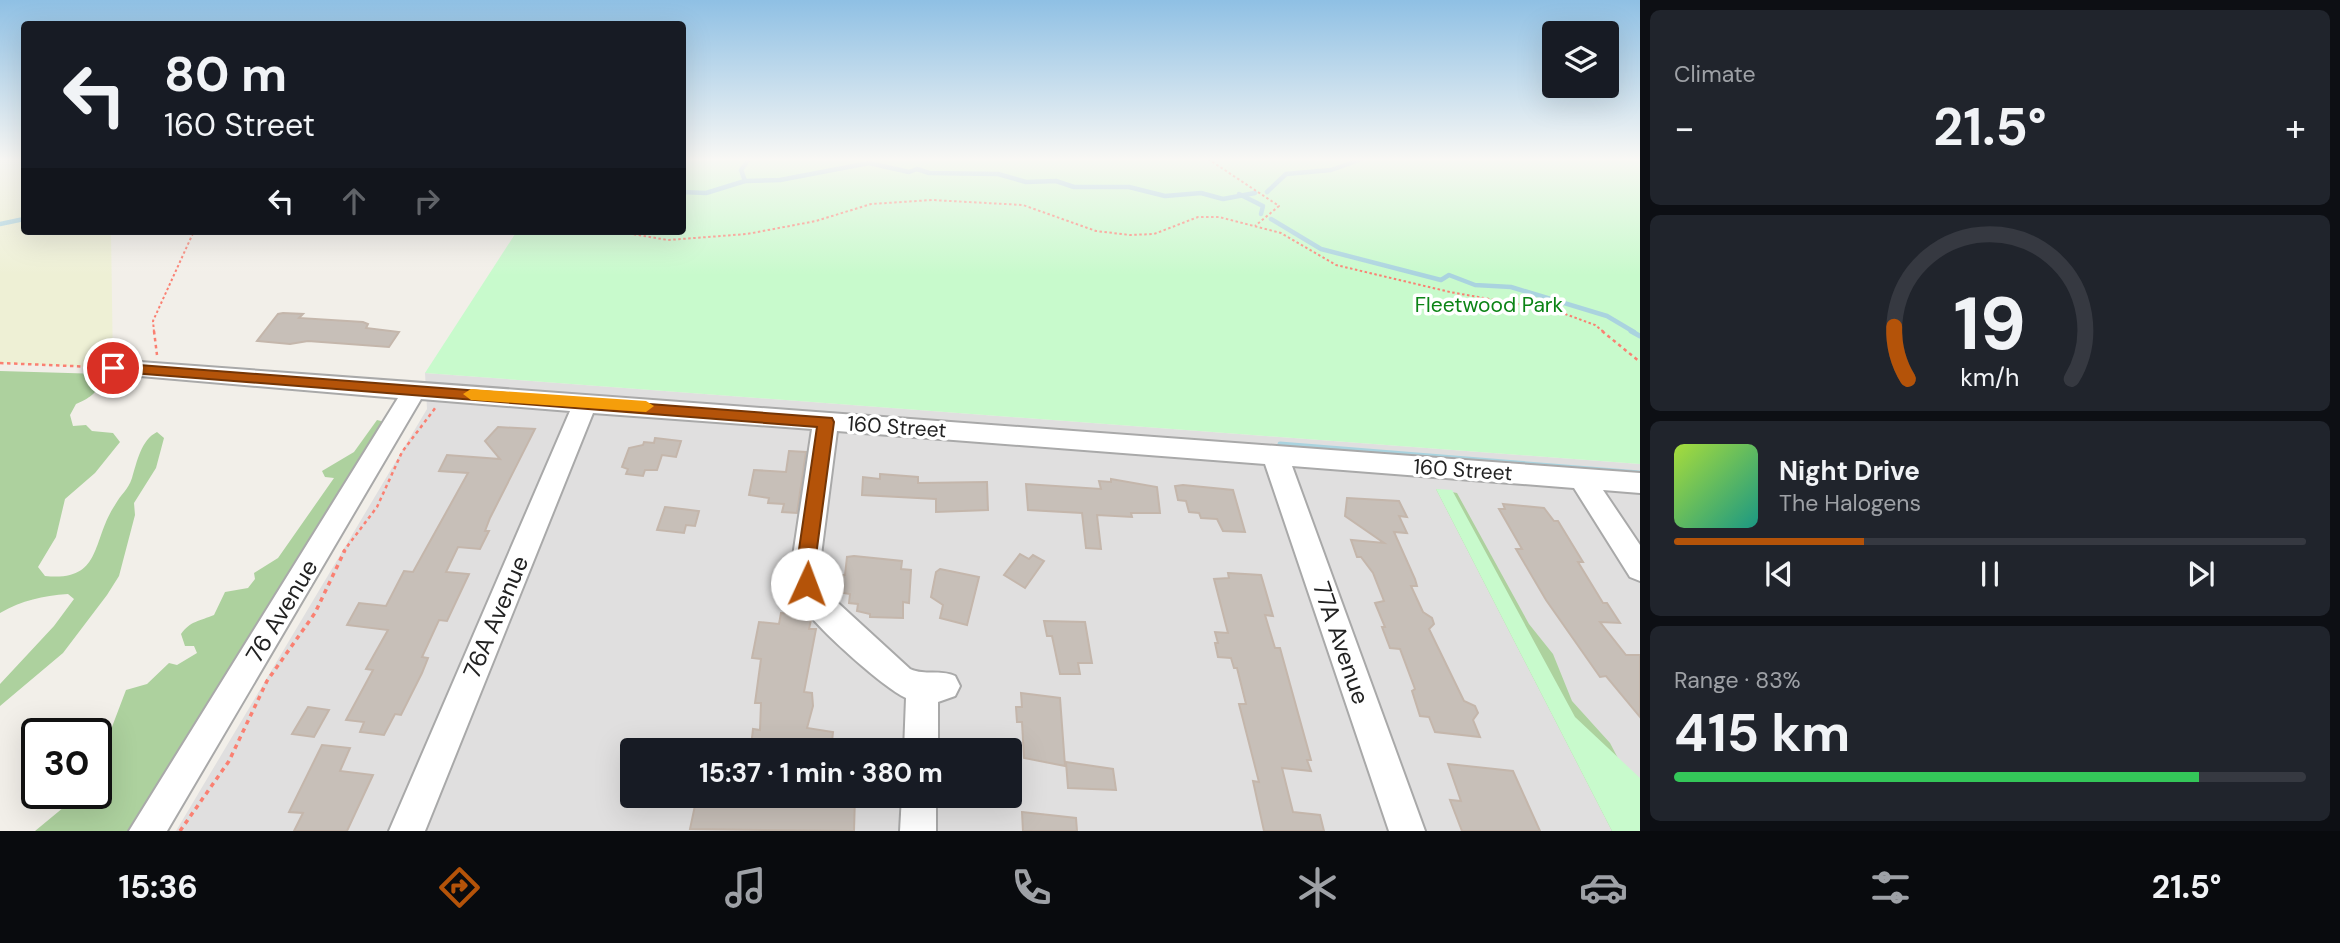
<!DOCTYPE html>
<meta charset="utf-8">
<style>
body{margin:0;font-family:"DM Sans",sans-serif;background:#20242c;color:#f1f3f6;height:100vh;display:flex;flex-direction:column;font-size:26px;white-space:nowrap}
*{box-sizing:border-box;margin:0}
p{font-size:23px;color:#9ea1a6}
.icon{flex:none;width:38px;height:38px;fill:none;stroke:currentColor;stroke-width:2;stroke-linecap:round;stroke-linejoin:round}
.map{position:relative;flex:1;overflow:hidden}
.side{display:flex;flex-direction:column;gap:10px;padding:10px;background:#0d0f14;width:700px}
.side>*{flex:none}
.banner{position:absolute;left:21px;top:21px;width:665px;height:214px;border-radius:7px;box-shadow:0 7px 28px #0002;background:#171b24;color:#f1f3f6;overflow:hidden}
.buttons{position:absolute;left:1542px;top:21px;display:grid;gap:14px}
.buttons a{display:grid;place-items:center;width:77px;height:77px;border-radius:7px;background:#171b24;box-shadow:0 7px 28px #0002;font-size:35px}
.speed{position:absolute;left:21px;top:718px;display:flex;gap:14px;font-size:35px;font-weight:700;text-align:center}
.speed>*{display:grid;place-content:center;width:91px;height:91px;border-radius:50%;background:#171b24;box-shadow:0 7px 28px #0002;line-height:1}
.speed .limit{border:4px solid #111;border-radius:10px;background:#fff;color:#111}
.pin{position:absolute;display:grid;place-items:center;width:60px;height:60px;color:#fff;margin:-30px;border:4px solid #fff;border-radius:50%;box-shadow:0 2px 7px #0007}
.me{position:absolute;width:77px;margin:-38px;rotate:2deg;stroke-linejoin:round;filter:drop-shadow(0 0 5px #0008)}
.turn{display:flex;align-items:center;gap:24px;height:147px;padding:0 28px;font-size:32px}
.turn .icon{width:91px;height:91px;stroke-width:2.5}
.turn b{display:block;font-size:49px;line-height:60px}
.lanes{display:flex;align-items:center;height:66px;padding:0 28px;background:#0003;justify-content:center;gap:35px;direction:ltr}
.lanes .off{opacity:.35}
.big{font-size:52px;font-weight:700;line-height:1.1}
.side .widget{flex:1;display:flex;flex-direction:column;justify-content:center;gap:10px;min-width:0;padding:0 24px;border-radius:10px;background:#20242c}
.side .dial{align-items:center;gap:0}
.dial svg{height:182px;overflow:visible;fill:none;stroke:#363941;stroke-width:7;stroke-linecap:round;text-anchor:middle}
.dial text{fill:#f1f3f6;stroke:none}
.song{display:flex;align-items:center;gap:21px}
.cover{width:84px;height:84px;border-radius:10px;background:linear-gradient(135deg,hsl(80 70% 55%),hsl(170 70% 35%))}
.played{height:7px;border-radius:4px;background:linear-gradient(90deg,#b45309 30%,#363941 30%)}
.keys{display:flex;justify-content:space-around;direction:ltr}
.heat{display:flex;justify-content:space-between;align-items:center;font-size:38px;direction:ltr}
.charge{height:10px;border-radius:5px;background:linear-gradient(90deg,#34c759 83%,#363941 0)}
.trip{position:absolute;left:620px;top:738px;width:402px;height:70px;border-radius:7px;background:#171b24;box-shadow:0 7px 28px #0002;font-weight:700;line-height:70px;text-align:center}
.tabs{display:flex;height:112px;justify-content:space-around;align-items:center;background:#090b0e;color:#9ea1a6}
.tabs .icon{width:49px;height:49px}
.tabs .selected{color:#b45309}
.tabs b{font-size:32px;color:#f1f3f6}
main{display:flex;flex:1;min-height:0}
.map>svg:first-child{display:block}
.residential{fill:#e0dfdf;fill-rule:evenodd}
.farmland{fill:#eef0d5}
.forest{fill:#add19e}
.park{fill:#c8facc}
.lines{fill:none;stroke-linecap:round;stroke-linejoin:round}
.stream-far1{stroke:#aad3df;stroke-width:4.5}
.stream{stroke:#aad3df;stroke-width:5}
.building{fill:#c7bfb8;stroke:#c4b6ab;stroke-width:2}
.minor-casing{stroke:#a9a9a9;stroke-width:4}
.path-far2{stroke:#fa8072;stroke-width:2;stroke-dasharray:2.5 2.5;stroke-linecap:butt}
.path-far1{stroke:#fa8072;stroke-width:2.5;stroke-dasharray:3.5 3.5;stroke-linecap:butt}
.path{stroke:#fa8072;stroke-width:3.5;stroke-dasharray:4.5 4.5;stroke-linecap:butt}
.minor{fill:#fff;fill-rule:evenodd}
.route{fill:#b45309;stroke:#753606;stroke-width:2}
.slow{fill:#f59e0b}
.labels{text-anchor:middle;stroke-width:7;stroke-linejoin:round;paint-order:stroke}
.park-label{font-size:21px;fill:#0c8416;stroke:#fff}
.street-label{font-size:21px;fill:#222;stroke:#fff}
.near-street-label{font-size:24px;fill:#222;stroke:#fff}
</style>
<main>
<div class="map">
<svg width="1640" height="831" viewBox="0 0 1640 831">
<rect width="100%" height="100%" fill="#f2efe9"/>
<path class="residential" d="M425,373L1640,464V831H176L427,409ZM632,751H1010V796H632Z"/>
<polygon class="farmland" points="0,159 24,159 24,231 111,231 113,368 0,363"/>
<g class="forest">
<path d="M0,371L102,374C99,392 92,397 76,404L70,415L73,426L86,425L92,431L113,433L120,442L95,473L65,499L56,537L38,567L45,576C103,582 91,541 115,505C121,494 128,490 132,478C137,462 141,440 157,432L164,438L156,468L134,503L135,515L119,576L107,595L63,653L0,706V684L54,626L74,599L68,594C42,596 23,600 0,613Z"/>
<path d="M377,420L385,422L132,831H35L81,793H96V769L126,690L147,684L169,663L177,665L197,653L194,646H185L181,634C190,621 200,621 214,615L225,592L248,588L255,579L254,573L278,558L334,478L325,477L322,471L354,452Z"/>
<polygon points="1436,489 1457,493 1529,624 1553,654 1572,701 1610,743 1621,764 1640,831 1612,831"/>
</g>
<g class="park">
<polygon points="683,159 1640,159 1640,464 425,373 517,231 682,231"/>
<polygon points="1436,489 1452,490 1575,717 1640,778 1640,831 1612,831"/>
</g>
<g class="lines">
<g class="stream-far1">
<polyline points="745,181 780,180 869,163 909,172 917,169 929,173 998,174 1026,182 1056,181 1074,187 1129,187 1165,196 1201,193 1223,199 1255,193"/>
<polyline points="682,192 706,193 745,181 741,170 749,159"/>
<polyline points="1267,192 1286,174 1331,170 1362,159"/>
<polyline points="1239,194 1263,206 1261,214"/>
<polyline points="1271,219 1321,249 1441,280 1449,275 1475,285 1511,287 1607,316 1634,332"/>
<polyline points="0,224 24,219"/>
</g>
<g class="stream">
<polyline points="1631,331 1640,336"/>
<polyline points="1280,444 1640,473"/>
</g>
</g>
<g class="building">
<polygon points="283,313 303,314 299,318 363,322 368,324 366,328 399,332 389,347 308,341 290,344 257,341 278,314"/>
<polygon points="498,427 535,429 490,518 485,531 489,531 480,549 458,547 446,572 469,574 447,621 439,620 422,657 428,658 422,673 401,715 395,714 384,735 360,732 364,722 346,720 373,670 366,669 388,630 347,625 359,603 386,606 404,571 413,572 468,473 439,471 447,455 500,459 485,441"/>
<polygon points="655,438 681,441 676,457 662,455 657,470 645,470 643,476 626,474 628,469 622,467 629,448 643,445 644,442 654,443"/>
<polygon points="789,451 806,452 797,513 782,512 784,504 768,503 769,498 749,495 754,470 786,472"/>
<polygon points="880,474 918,477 918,483 987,482 988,510 936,512 936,499 862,495 863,477 880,479"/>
<polygon points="1111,479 1157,487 1160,513 1131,513 1132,517 1097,515 1101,549 1086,548 1082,513 1028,510 1026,484 1101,489 1099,481 1111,482"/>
<polygon points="1183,485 1233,490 1245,532 1223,531 1217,519 1201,518 1199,513 1189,512 1186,501 1178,500 1175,486"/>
<polygon points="1347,498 1399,501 1407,517 1399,516 1407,533 1394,532 1415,579 1417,586 1411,586 1423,612 1432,618 1434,624 1429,629 1464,701 1475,706 1478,713 1473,720 1480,737 1435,732 1429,717 1420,716 1412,691 1415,689 1400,649 1390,648 1382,627 1385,627 1375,603 1384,601 1373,573 1361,557 1357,557 1351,540 1384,543 1345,516"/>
<polygon points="1503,504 1544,508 1554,521 1558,521 1583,562 1578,562 1603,603 1607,603 1620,623 1600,622 1626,655 1640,655 1640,717 1606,676 1600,677 1546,600 1516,549 1522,549 1499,509 1505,509"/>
<polygon points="665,507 699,511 695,526 686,525 684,533 657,530"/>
<polygon points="1020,554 1029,559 1033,555 1044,561 1025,588 1004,575"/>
<polygon points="854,556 902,561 901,569 911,570 909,603 903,602 903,618 870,617 870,614 857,611 858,604 849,603 850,594 837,592 839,575 845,575 847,557"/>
<polygon points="940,569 979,577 967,625 940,618 943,605 931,597 936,572"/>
<polygon points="1228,573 1261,575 1273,616 1265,615 1275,648 1280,648 1311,760 1307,760 1311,771 1282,768 1293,812 1320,815 1324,831 1264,831 1253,781 1259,782 1239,704 1246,704 1237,668 1234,668 1231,658 1218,657 1215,643 1218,643 1215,632 1228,633 1214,579 1229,578"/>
<polygon points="781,613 807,616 811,620 809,629 816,629 804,692 812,693 813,706 807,728 833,732 831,751 751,747 753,729 760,730 761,703 755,703 761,659 752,658 759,622 779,624"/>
<polygon points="1044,621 1085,622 1092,663 1078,663 1080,674 1060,674 1052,636 1047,636"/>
<polygon points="1021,693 1060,698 1065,766 1024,758 1022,722 1017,722 1016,707 1022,707"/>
<polygon points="308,707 329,710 314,737 292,734"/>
<polygon points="322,745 350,748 340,771 373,775 347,831 294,831 303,813 289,812"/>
<polygon points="1066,762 1113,769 1116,790 1068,788"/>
<polygon points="1448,764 1513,771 1540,831 1462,831 1450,800 1461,801"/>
<polygon points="697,796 855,796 854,831 690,829"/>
<polygon points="1022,812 1076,818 1077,831 1023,831"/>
</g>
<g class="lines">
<defs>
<g id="minor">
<path d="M113,360L1640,473V493L1603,490L1640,545V581L1630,577L1574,488L1292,466L1425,831H1389L1265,464L837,431L820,563L822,583L826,592L910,669C926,676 939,669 955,676L960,686L955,696L938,702V751H904L906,698C883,687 819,630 805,609C795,594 792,580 792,563L812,429L593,413L425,831H389L570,411L421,399L167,831H129L398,398L105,373L101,368L105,363Z"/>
<polygon points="902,796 936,796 936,831 900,831"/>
</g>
</defs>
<use href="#minor" class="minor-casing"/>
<g class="path-far2">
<polyline points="1208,159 1279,206 1255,226"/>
<polyline points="614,231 668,240 747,234 816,221 871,204 932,200 1023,205 1096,231 1130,235 1154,234 1198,217 1219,217 1281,233 1336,265 1450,292 1557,311 1595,325 1604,332"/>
<polyline points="154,332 153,321 194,231"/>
</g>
<g class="path-far1">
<polyline points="154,331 157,355"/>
<polyline points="1602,331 1640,362"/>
<polyline points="0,363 95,367"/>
<polyline points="343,552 377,507 402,452 436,407"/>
</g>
<polyline class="path" points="180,831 229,761 267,681 315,613 345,550"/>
<use href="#minor" class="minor"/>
</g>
<linearGradient id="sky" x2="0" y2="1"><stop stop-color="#8fc0e4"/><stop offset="0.58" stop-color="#f9f8f5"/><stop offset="1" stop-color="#f9f8f5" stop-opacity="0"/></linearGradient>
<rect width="1640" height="275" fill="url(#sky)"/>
<polygon class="route" points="113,363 832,418 834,422 815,563 814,589 800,589 797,563 817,427 107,371 107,364"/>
<polygon class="slow" points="471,389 646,401 654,406 646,412 471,400 463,394"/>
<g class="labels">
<g class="park-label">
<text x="1489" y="312">Fleetwood Park</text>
</g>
<g class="street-label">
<text transform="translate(897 427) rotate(4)" y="7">160 Street</text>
<text transform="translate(1463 470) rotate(4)" y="7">160 Street</text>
</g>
<g class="near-street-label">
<text transform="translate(282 611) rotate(-59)" y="8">76 Avenue</text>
<text transform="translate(496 617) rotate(-67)" y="8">76A Avenue</text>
<text transform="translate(1341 643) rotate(71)" y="8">77A Avenue</text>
</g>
</g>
</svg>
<div class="buttons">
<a><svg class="icon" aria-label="layers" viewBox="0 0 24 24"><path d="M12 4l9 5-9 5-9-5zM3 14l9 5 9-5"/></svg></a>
</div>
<div class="speed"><div class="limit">30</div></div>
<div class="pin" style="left:113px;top:368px;background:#d93025"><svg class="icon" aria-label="arrive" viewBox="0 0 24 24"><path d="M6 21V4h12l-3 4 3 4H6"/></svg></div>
<svg class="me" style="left:807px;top:584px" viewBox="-20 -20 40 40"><circle r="19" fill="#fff"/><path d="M0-13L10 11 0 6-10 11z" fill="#b45309"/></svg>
<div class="trip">15:37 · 1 min · 380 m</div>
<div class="banner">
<div class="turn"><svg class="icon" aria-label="left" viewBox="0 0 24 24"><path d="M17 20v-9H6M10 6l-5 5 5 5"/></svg><div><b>80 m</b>160 Street</div></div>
<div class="lanes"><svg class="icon" aria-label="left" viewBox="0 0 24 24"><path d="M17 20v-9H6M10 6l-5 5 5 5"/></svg><svg class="icon off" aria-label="ahead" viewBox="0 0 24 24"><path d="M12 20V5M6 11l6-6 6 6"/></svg><svg class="icon off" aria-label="right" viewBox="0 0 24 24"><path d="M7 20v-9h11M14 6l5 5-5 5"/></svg></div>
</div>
</div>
<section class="side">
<div class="widget"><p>Climate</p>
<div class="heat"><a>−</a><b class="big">21.5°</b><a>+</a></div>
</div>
<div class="widget dial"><svg viewBox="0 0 100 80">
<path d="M14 69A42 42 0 1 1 86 69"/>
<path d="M14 69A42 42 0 0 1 8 46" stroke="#b45309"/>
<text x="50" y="56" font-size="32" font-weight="700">19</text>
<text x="50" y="72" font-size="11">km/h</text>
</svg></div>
<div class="widget">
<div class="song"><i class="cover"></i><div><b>Night Drive</b><p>The Halogens</p></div></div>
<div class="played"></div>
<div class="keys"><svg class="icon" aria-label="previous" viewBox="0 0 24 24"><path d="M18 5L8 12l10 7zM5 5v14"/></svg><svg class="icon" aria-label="pause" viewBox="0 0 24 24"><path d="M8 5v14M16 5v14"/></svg><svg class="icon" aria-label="next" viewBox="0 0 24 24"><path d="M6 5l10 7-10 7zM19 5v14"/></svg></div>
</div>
<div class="widget"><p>Range · 83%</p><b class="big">415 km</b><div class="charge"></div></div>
</section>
</main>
<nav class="tabs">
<b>15:36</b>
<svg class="icon selected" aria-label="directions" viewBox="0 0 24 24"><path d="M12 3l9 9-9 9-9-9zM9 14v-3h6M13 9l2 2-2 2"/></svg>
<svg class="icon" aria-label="music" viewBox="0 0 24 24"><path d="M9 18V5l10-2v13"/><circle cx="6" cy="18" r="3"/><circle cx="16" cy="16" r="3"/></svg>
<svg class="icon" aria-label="phone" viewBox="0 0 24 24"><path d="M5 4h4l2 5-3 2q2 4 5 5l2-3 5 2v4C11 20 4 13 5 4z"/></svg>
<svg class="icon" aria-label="climate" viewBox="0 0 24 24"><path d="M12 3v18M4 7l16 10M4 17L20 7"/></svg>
<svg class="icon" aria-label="car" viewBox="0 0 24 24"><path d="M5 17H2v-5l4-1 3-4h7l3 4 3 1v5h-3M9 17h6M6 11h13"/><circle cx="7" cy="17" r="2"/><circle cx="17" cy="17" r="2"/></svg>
<svg class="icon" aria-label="filters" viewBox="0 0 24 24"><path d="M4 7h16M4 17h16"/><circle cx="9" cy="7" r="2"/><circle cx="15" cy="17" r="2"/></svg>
<b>21.5°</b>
</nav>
